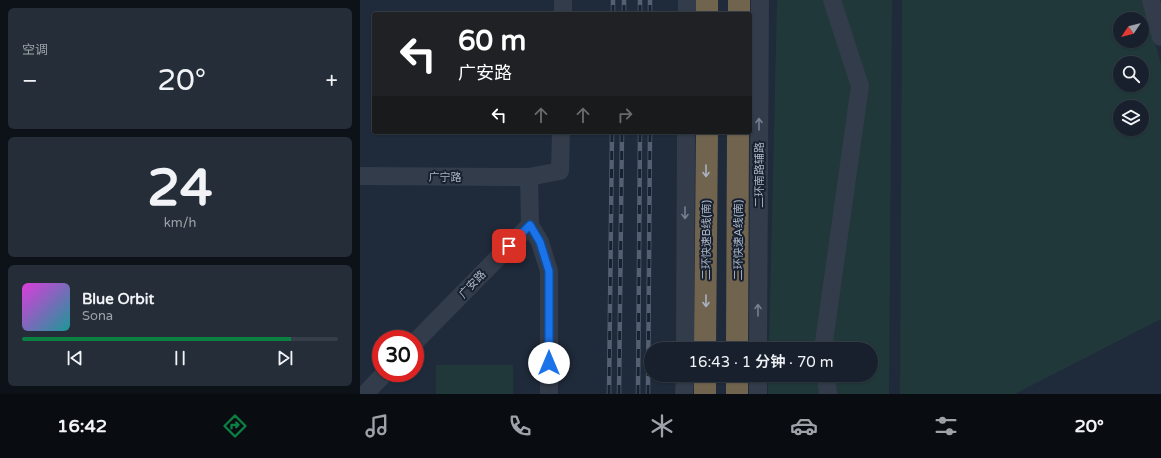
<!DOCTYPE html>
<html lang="zh">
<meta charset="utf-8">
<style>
body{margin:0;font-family:"Varela Round","Noto Sans SC",sans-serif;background:#242d38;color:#f1f3f6;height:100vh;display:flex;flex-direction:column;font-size:15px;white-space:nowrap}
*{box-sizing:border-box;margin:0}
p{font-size:13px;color:#9ea3a9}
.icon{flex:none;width:22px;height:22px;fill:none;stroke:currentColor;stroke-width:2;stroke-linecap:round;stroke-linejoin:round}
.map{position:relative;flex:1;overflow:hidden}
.drawer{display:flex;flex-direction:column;gap:8px;padding:8px;background:#0d1218;width:360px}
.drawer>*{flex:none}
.hud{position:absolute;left:12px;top:12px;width:380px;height:122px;border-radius:4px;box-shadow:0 1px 3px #0004,0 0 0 1px #363e48;background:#202124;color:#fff;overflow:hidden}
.needle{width:26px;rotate:235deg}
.buttons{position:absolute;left:753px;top:12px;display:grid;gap:8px}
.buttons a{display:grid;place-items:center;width:36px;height:36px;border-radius:50%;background:#17202c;box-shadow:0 1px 3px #0004,0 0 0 1px #363e48;font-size:20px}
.speed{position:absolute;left:12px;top:330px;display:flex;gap:8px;font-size:20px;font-weight:700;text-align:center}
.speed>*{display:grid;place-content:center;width:52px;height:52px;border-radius:50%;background:#17202c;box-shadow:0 1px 3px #0004,0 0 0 1px #363e48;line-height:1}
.speed .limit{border:6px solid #d22;background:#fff;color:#111}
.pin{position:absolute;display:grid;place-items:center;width:34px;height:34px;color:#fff;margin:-17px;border-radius:8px;box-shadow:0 2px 6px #0006}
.me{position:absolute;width:44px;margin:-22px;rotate:0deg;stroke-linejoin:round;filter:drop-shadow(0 0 3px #0008)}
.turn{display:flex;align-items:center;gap:14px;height:84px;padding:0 20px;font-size:18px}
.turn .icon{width:52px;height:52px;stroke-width:2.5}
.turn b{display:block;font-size:28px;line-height:34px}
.lanes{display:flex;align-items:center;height:38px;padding:0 20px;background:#0003;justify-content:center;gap:20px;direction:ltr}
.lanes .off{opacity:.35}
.big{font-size:30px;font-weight:600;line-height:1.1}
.drawer .widget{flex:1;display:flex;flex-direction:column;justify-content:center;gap:6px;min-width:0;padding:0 14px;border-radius:6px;background:#242d38}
.drawer .dial{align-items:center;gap:0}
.dial b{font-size:52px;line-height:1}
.song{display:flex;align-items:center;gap:12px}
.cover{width:48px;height:48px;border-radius:6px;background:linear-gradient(135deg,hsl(300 70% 55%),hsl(180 70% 35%))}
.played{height:4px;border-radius:2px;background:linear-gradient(90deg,#0b8043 85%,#363e48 85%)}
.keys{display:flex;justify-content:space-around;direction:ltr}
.heat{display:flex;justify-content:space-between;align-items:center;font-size:22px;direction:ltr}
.trip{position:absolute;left:284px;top:342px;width:234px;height:40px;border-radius:20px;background:#17202c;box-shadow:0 1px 3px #0004,0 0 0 1px #363e48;font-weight:600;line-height:40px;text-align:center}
.tabs{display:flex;height:64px;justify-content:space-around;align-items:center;background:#090d12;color:#9ea3a9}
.tabs .icon{width:28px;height:28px}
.tabs .current{color:#0b8043}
.tabs b{font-size:18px;color:#f1f3f6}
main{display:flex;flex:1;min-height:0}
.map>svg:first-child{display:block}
.green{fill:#21383b;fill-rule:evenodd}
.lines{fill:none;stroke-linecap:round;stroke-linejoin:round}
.minor{stroke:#333c4a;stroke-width:18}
.highway{stroke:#71644f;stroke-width:22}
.rail-casing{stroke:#546072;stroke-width:4.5}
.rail{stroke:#18212f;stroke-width:3;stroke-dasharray:9;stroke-linecap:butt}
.oneway{stroke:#767f8f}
.oneway2{stroke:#aab2c1}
.route-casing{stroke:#114b97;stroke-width:10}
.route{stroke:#1a73e8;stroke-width:7}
.labels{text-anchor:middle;stroke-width:4;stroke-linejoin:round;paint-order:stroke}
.street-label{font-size:11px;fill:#adb6c7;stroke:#18212f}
</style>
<main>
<section class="drawer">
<div class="widget"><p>空调</p>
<div class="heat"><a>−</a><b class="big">20°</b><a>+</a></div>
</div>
<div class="widget dial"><b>24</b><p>km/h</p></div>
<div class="widget">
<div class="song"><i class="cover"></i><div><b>Blue Orbit</b><p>Sona</p></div></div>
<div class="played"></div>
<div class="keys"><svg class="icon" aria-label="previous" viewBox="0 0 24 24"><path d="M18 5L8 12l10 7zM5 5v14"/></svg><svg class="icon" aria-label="pause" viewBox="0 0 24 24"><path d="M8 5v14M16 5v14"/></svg><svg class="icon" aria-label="next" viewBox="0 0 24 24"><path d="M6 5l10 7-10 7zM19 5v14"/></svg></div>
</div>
</section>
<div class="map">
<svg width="801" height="394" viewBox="0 0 801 394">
<rect width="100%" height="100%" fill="#1f2a3a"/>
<g class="green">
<polygon points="417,0 532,0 529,394 408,394 408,375 511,375 511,349 409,349"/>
<path d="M542,0H783L801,64V319L655,394H540ZM760,19H782V41H760ZM760,63H782V85H760ZM760,107H782V129H760Z"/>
<rect x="76" y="365" width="77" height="29"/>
</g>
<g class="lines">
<g class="minor">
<polyline points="791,0 801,37"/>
<polyline points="203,14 203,0"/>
<polyline points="327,14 327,0"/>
<polyline points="0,176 169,177 200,171 201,132"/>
<polyline points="170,225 180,242 189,271 189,394"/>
<polyline points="55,342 170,225 169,177"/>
<polyline points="325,349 326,132"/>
<polyline points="398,349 400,0"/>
<polyline points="463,349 500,86 472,0"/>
<polyline points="466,375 468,394"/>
<polyline points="5,394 25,373"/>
<polyline points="324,394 325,375"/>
<polyline points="398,394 398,375"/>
</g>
<g class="highway">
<polyline points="347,14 347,0"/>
<polyline points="379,14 379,0"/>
<polyline points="345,349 347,132"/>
<polyline points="377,349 378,132"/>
<polyline points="345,394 345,375"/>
<polyline points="377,394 377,375"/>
</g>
<defs>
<g id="rail">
<polyline points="253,14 253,0"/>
<polyline points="264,14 264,0"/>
<polyline points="280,14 280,0"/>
<polyline points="290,14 290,0"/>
<polyline points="249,394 252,132"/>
<polyline points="259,394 262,132"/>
<polyline points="278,394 280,132"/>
<polyline points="288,394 290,132"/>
</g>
</defs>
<use href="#rail" class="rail-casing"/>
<use href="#rail" class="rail"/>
</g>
<defs><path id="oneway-shaft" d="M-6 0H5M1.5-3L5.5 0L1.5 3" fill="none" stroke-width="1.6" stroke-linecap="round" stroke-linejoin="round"/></defs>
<g class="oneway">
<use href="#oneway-shaft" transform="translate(399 124) rotate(-90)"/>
<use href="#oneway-shaft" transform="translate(325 213) rotate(90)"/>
<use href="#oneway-shaft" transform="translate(398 310) rotate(-90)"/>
</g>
<g class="oneway2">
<use href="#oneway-shaft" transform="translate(346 171) rotate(90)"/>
<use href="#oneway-shaft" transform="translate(346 301) rotate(90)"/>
</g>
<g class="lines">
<defs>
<polyline id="route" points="149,246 170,225 180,242 189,271 189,363"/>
</defs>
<use href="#route" class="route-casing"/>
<use href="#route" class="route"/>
</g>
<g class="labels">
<g class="street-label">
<text transform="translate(399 175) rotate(-90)" y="4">二环南路辅路</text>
<text x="85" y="181">广宁路</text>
<text transform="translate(346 240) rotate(-90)" y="4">二环快速B线(南)</text>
<text transform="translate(378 240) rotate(-90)" y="4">二环快速A线(南)</text>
<text transform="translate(112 284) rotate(-46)" y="4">广安路</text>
</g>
</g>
</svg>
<div class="buttons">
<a><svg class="needle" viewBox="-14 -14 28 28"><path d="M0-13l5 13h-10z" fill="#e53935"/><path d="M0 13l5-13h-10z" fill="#9ea3a9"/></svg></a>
<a><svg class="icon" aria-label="search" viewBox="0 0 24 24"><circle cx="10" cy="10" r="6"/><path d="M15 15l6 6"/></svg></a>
<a><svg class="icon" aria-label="layers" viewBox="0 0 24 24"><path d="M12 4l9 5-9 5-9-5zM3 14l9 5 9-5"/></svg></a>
</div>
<div class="speed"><div class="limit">30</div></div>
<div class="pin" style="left:149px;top:246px;background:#d93025"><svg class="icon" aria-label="arrive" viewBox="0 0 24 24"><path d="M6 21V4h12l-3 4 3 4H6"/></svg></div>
<svg class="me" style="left:189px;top:363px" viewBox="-20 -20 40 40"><circle r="19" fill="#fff"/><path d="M0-13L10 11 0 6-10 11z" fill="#1a73e8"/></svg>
<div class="trip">16:43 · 1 分钟 · 70 m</div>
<div class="hud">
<div class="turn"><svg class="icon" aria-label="left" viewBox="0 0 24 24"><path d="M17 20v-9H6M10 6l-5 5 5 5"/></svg><div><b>60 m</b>广安路</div></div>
<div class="lanes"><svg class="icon" aria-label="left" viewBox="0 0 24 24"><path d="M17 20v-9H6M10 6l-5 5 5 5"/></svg><svg class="icon off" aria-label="ahead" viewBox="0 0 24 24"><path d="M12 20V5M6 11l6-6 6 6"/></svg><svg class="icon off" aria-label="ahead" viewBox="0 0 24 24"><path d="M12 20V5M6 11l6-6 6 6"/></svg><svg class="icon off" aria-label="right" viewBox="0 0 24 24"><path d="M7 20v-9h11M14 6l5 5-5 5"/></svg></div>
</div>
</div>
</main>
<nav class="tabs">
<b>16:42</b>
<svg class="icon current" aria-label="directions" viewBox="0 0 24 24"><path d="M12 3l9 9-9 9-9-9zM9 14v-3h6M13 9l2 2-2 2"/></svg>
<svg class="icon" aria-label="music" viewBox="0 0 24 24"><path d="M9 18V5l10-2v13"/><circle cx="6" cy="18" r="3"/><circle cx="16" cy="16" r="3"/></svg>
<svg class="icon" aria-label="phone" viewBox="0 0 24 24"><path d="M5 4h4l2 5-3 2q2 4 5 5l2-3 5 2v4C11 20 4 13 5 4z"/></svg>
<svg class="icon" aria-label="climate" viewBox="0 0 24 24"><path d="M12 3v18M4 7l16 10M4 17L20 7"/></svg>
<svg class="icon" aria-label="car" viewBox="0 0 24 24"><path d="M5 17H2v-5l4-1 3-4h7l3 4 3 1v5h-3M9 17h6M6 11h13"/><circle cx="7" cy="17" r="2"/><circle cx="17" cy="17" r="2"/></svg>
<svg class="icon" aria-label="filters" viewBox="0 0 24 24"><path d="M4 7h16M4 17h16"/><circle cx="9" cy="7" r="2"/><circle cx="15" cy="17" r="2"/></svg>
<b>20°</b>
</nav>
